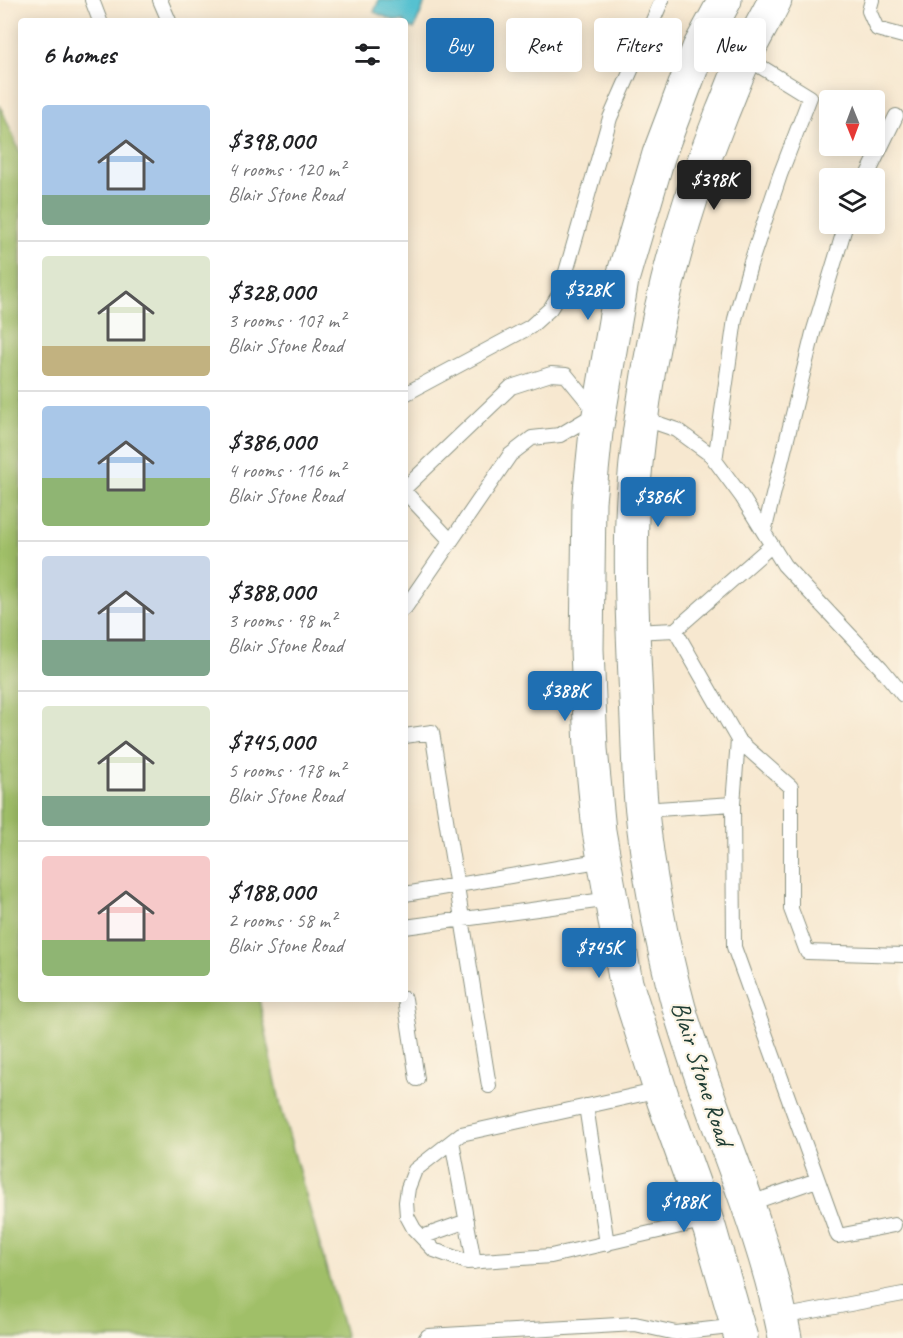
<!DOCTYPE html>
<meta charset="utf-8">
<style>
body{margin:0;font-family:Caveat,sans-serif;background:#f6f6f6;color:#202124;height:100vh;display:flex;flex-direction:column;font-size:22px;white-space:nowrap}
*{box-sizing:border-box;margin:0}
p{font-size:20px;color:#757577}
.icon{flex:none;width:33px;height:33px;fill:none;stroke:currentColor;stroke-width:2;stroke-linecap:round;stroke-linejoin:round}
.map{position:relative;flex:1;overflow:hidden}
.sheet{position:absolute;left:18px;top:18px;width:390px;height:984px;display:flex;flex-direction:column;background:#fff;border-radius:6px;box-shadow:0 3px 15px #0003}
.sheet>*{flex:none}
.hud{position:absolute;left:426px;top:18px;width:387px;height:54px;display:flex;gap:12px}
.needle{width:39px;rotate:179deg}
.buttons{position:absolute;left:819px;top:90px;display:grid;gap:12px}
.buttons a{display:grid;place-items:center;width:66px;height:66px;border-radius:6px;background:#fff;box-shadow:0 3px 15px #0003;font-size:30px}
.price{position:absolute;translate:-50% -51px;padding:0 14px;border-radius:6px;background:#1f6fb2;color:#fff;font-size:20px;line-height:39px;filter:drop-shadow(0 2px 3px #0008)}
.price::after{content:'';position:absolute;left:50%;top:36px;width:18px;height:14px;margin-left:-9px;background:inherit;clip-path:polygon(0 0,100% 0,50% 100%)}
.price.active{background:#222;color:#fff}
ul{padding:0;list-style:none}
li{display:flex;align-items:center;gap:18px;height:150px;padding:0 24px}
li+li{border-top:2px solid #e0e0e0}
li span{display:grid;place-items:center;flex:none;width:168px;height:120px;border-radius:6px;color:#555}
li>.icon{margin-inline-start:auto}
span .icon{width:72px;height:72px;fill:#fffc;stroke-width:1}
li b{font-size:26px}
h2{display:flex;justify-content:space-between;align-items:center;height:72px;padding:0 24px;font-size:26px}
.pill{padding:0 21px;border-radius:6px;background:#fff;box-shadow:0 3px 15px #0003;font-size:21px;line-height:54px}
.pill.active{background:#1f6fb2;color:#fff}
.map>svg:first-child{display:block}
.green{fill:#a0bf67;stroke:#607e4e;stroke-width:1.5}
.water{fill:#56c1d0;stroke:#3a7f82;stroke-width:1.5}
.lines{fill:none;stroke-linecap:round;stroke-linejoin:round}
.lane-casing{stroke:#8b9282;stroke-width:16}
.secondary-casing{stroke:#8b9282;stroke-width:35}
.lane{stroke:#fff;stroke-width:14}
.secondary{stroke:#fff;stroke-width:33}
.labels{text-anchor:middle;stroke-width:4.5;stroke-linejoin:round;paint-order:stroke}
.street-label{font-size:26px;fill:#1f3d34;stroke:#fcf5e5}
</style>
<div class="map">
<svg width="903" height="1338" viewBox="0 0 903 1338">
<rect width="100%" height="100%" fill="#fcf5e5"/>
<filter id="ink" filterUnits="userSpaceOnUse"><feTurbulence type="fractalNoise" baseFrequency=".0167" numOctaves="2"/><feDisplacementMap in="SourceGraphic" scale="12" xChannelSelector="R" yChannelSelector="G"/><feConvolveMatrix kernelMatrix="1 2 1 2 8 2 1 2 1" color-interpolation-filters="sRGB"/></filter>
<filter id="wash" filterUnits="userSpaceOnUse"><feTurbulence type="fractalNoise" baseFrequency=".008" numOctaves="4" result="noise"/><feDisplacementMap in="SourceGraphic" scale="24" xChannelSelector="R" yChannelSelector="G"/><feGaussianBlur stdDeviation="1.35" result="paint"/><feColorMatrix in="noise" values="0 0 0 0 0 0 0 0 0 0 0 0 0 0 0 0 0 1.4 0 .05"/><feComposite in="paint" operator="in"/></filter>
<g filter="url(#wash)">
<rect width="100%" height="100%" fill="#f7e8d0"/>
<path class="green" d="M0,105L21,155V999H259L281,1107L346,1338H0Z"/>
<path class="water" d="M379,0H426L414,29L405,25V21H395L374,12Z"/>
</g>
<g filter="url(#ink)">
<g class="lines">
<g class="lane-casing">
<path id="lane" d="M92,0L100,21
M160,0L169,21
M872,0L869,11L877,29L903,36
M866,178L896,116
M405,394L530,327L550,309L560,293L610,118L662,0
M642,418L677,430L711,455L742,497L784,565L881,668L903,695
M715,461L735,319L750,265L780,175L810,97L745,57
M405,488L511,387L551,374L566,375L597,413L560,435L532,438L510,455L405,608
M405,492L451,541
M764,532L813,333L846,224
M675,630L738,740L733,804L734,947L838,1236L894,1225
M632,632L675,630L772,545
M405,736L432,732L489,1086
M738,740L791,787V909L807,952L903,955
M642,810L733,804
M405,894L604,860
M405,927L611,899
M405,999L417,1079
M660,1090L461,1134L415,1170L408,1188L406,1202L407,1216L414,1229L434,1250L467,1262L551,1256L706,1220
M586,1106L607,1244
M452,1141L474,1262
M748,1204L817,1180
M422,1237L467,1221
M781,1317L903,1294
M426,1338L428,1336L635,1324L676,1333L739,1326"/>
</g>
<g class="secondary-casing">
<path id="secondary" d="M725,0L699,48L659,154L622,280L596,432L589,501L587,649L591,749L599,831L626,983L664,1102L710,1230L741,1338
M775,0C766,18 755,37 746,55C737,74 730,94 722,113C673,235 643,366 633,497C629,564 633,632 636,699C638,733 638,768 641,803C648,872 661,941 679,1008C711,1119 764,1224 785,1338"/>
</g>
<use href="#lane" class="lane"/>
<use href="#secondary" class="secondary"/>
</g>
</g>
<g class="labels">
<g class="street-label">
<text transform="translate(703 1073) rotate(72)" y="9">Blair Stone Road</text>
</g>
</g>
</svg>
<div class="buttons">
<a><svg class="needle" viewBox="-14 -14 28 28"><path d="M0-13l5 13h-10z" fill="#e53935"/><path d="M0 13l5-13h-10z" fill="#757577"/></svg></a>
<a><svg class="icon" aria-label="layers" viewBox="0 0 24 24"><path d="M12 4l9 5-9 5-9-5zM3 14l9 5 9-5"/></svg></a>
</div>
<b class="price active" style="left:714px;top:211px">$398K</b>
<b class="price" style="left:588px;top:321px">$328K</b>
<b class="price" style="left:658px;top:528px">$386K</b>
<b class="price" style="left:565px;top:722px">$388K</b>
<b class="price" style="left:599px;top:979px">$745K</b>
<b class="price" style="left:684px;top:1233px">$188K</b>
<div class="hud">
<a class="pill active">Buy</a>
<a class="pill">Rent</a>
<a class="pill">Filters</a>
<a class="pill">New</a>
</div>
<section class="sheet">
<h2>6 homes<svg class="icon" aria-label="filters" viewBox="0 0 24 24"><path d="M4 7h16M4 17h16"/><circle cx="9" cy="7" r="2"/><circle cx="15" cy="17" r="2"/></svg></h2>
<ul>
<li><span style="background:linear-gradient(#a9c7e8 75%,#7fa58c 0)"><svg class="icon" aria-label="home" viewBox="0 0 24 24"><path d="M3 11l9-7 9 7M6 9v11h12V9"/></svg></span><div><b>$398,000</b><p>4 rooms · 120 m²</p><p>Blair Stone Road</p></div></li>
<li><span style="background:linear-gradient(#dfe7d0 75%,#c2b280 0)"><svg class="icon" aria-label="home" viewBox="0 0 24 24"><path d="M3 11l9-7 9 7M6 9v11h12V9"/></svg></span><div><b>$328,000</b><p>3 rooms · 107 m²</p><p>Blair Stone Road</p></div></li>
<li><span style="background:linear-gradient(#a9c7e8 60%,#8fb573 0)"><svg class="icon" aria-label="home" viewBox="0 0 24 24"><path d="M3 11l9-7 9 7M6 9v11h12V9"/></svg></span><div><b>$386,000</b><p>4 rooms · 116 m²</p><p>Blair Stone Road</p></div></li>
<li><span style="background:linear-gradient(#c9d6e8 70%,#7fa58c 0)"><svg class="icon" aria-label="home" viewBox="0 0 24 24"><path d="M3 11l9-7 9 7M6 9v11h12V9"/></svg></span><div><b>$388,000</b><p>3 rooms · 98 m²</p><p>Blair Stone Road</p></div></li>
<li><span style="background:linear-gradient(#dfe7d0 75%,#7fa58c 0)"><svg class="icon" aria-label="home" viewBox="0 0 24 24"><path d="M3 11l9-7 9 7M6 9v11h12V9"/></svg></span><div><b>$745,000</b><p>5 rooms · 178 m²</p><p>Blair Stone Road</p></div></li>
<li><span style="background:linear-gradient(#f6c9c9 70%,#8fb573 0)"><svg class="icon" aria-label="home" viewBox="0 0 24 24"><path d="M3 11l9-7 9 7M6 9v11h12V9"/></svg></span><div><b>$188,000</b><p>2 rooms · 58 m²</p><p>Blair Stone Road</p></div></li>
</ul>
</section>
</div>
